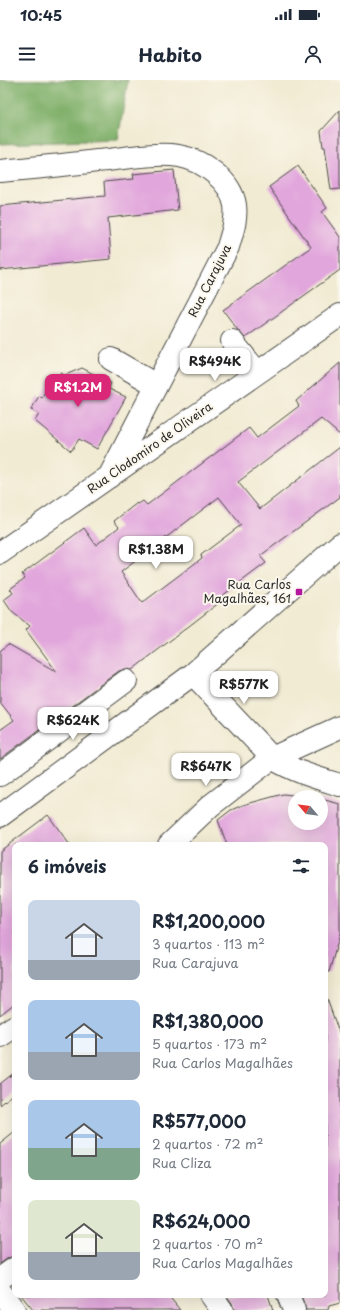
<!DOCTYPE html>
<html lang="pt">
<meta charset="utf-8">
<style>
body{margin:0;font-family:"Playpen Sans",sans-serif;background:#f6f6f7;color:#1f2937;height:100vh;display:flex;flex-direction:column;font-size:15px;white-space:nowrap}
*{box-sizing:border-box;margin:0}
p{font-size:13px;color:#747a83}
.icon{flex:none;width:22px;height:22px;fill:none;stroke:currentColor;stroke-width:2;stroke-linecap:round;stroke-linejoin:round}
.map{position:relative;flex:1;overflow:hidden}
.drawer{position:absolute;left:12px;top:762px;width:316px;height:456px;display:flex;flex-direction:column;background:#fff;border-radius:8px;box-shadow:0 4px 16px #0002}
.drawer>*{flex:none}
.needle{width:26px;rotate:299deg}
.tools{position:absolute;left:288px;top:710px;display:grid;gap:8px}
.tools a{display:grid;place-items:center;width:40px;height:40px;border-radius:50%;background:#fff;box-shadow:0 4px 16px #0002;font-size:20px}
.price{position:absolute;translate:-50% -34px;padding:0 9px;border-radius:8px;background:#fff;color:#222;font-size:13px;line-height:26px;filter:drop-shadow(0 1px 2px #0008)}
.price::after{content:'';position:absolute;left:50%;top:24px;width:12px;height:9px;margin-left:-6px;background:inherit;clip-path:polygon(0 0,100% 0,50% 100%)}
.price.selected{background:#db2777;color:#fff}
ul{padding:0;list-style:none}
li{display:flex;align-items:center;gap:12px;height:100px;padding:0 16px}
li span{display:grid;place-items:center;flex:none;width:112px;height:80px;border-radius:8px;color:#555}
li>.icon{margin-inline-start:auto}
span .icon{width:48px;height:48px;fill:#fffc;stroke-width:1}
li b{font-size:17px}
h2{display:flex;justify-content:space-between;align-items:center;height:48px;padding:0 16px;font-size:17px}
.status{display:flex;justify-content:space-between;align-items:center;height:28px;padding:0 20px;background:#fff;direction:ltr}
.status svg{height:11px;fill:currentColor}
header{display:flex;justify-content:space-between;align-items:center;height:52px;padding:0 16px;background:#fff;font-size:18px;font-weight:700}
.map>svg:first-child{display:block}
.forest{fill:#80b06a;stroke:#566e4a}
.building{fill:#e1a6dc;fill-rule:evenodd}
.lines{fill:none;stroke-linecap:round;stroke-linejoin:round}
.minor-casing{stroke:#494844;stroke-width:24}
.minor{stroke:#fff;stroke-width:22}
.poi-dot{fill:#b5179e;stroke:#fbf7ec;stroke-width:1.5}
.labels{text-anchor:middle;stroke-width:4;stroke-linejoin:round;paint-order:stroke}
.street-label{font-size:12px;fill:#2b2b2b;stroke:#fbf7ec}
.poi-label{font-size:12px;fill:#2b2b2b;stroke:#fbf7ec;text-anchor:end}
</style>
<div class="status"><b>10:45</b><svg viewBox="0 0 49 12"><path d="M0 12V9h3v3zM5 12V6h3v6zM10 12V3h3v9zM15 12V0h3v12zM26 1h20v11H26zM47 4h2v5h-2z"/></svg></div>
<header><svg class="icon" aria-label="menu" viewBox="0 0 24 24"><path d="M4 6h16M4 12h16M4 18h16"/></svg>Habito<svg class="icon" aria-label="person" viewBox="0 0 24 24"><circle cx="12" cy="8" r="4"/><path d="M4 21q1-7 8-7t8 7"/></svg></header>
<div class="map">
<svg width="340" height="1230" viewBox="0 0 340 1230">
<rect width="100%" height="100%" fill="#fbf7ec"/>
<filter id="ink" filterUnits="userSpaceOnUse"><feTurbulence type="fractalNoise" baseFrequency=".025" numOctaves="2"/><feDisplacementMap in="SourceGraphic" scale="8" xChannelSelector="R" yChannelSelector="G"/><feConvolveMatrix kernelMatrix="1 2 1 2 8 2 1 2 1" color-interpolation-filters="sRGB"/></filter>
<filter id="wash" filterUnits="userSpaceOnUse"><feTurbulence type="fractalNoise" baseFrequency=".012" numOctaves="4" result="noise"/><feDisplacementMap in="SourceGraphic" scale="16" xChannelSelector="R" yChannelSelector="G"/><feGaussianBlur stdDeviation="0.9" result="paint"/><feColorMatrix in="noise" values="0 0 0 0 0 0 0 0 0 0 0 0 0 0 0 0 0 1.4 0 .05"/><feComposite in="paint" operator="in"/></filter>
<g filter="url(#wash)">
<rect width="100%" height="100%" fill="#f1ebd3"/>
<path class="forest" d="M0,0H128L118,60L0,64Z"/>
<g id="blocks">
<path class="building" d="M340,30V109L331,110L325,67H323L321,51Z
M298,86L327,128L322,132L340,157V190L245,258L237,249L223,230L311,167L269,107Z
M174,90L178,130L108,138L111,179L0,190V126L105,116L104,102L134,99L133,94Z
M340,283V355L321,339L238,402L260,429L340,367V417L260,476L266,483L222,516L224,519L132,590L125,589L119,591L0,679V650L14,640L0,622V571L8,564L57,592L26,550L30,546L12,532L4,520L13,513L10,509L25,498L22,494L84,448L96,465L119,447L114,441L137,423L138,424L143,421L147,425L249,348L257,358L299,326L296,321ZM219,417L241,445L201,475L202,478L142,523L121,492Z
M82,288L111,303L109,309L126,317L97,369L79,359L71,371L35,341L39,334L31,330L39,316L42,318L51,298L62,293L63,296Z
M283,714L312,717H295V743H321V719L340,724V854L329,892H325V765H227L218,740L231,730L243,725Z
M48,735L70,765H15V923L0,935V771Z
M325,919H327L340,955V1223L329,1226L328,1230H306L301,1215H325Z
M15,992V1013L0,1025V1004Z
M15,1052V1176L8,1178L0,1184V1064Z
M21,1215H168L180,1230H33Z
M226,1215H268L273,1230H234L232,1223Z"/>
</g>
</g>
<g filter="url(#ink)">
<use href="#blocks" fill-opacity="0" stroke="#494844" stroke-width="1"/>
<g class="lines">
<g class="minor-casing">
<path id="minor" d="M0,91C32,88 65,85 97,81C122,79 154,72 179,76C202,80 231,100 235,125C237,140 232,153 228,167L109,397
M232,261L257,292
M111,279L156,305
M0,473L340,235
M193,594L272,678C293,691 317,698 340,705
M0,695L126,601
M0,736L193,594L340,464
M169,765L210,726L272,678L340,647
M0,956L15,946
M0,1199L15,1188
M0,1211L14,1230
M211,1215L222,1230
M288,1215L294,1230"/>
</g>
<use href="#minor" class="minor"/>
</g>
</g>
<rect class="poi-dot" x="295" y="508" width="8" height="8" rx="2"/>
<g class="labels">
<g class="street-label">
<text transform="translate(210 201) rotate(-63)" y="4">Rua Carajuva</text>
<text transform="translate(150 368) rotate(-35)" y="4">Rua Clodomiro de Oliveira</text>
</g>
<g class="poi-label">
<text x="291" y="509">Rua Carlos<tspan x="291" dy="14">Magalhães, 161</tspan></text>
</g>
</g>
</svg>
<div class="tools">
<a><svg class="needle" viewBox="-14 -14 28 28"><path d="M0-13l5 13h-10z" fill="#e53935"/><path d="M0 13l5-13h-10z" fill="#747a83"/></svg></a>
</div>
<b class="price" style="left:215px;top:302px">R$494K</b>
<b class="price selected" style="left:78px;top:328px">R$1.2M</b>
<b class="price" style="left:156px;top:490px">R$1.38M</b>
<b class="price" style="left:244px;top:625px">R$577K</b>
<b class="price" style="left:73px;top:661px">R$624K</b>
<b class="price" style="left:206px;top:707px">R$647K</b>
<section class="drawer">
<h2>6 imóveis<svg class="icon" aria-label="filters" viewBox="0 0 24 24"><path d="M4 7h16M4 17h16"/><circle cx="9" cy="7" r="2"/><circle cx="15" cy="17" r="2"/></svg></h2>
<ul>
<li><span style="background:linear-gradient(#c9d6e8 75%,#9aa5b1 0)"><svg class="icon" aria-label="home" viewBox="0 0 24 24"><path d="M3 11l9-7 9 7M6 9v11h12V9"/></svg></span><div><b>R$1,200,000</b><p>3 quartos · 113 m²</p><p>Rua Carajuva</p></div></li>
<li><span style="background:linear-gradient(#a9c7e8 65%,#9aa5b1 0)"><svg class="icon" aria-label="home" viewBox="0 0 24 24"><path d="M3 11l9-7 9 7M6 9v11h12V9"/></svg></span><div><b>R$1,380,000</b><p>5 quartos · 173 m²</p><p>Rua Carlos Magalhães</p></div></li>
<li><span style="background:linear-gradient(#a9c7e8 60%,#7fa58c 0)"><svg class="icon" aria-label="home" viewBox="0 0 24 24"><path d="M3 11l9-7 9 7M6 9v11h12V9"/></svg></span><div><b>R$577,000</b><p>2 quartos · 72 m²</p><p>Rua Cliza</p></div></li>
<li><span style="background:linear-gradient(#dfe7d0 65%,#9aa5b1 0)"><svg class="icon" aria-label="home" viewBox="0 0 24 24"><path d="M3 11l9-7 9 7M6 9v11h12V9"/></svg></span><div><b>R$624,000</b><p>2 quartos · 70 m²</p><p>Rua Carlos Magalhães</p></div></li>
</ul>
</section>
</div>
